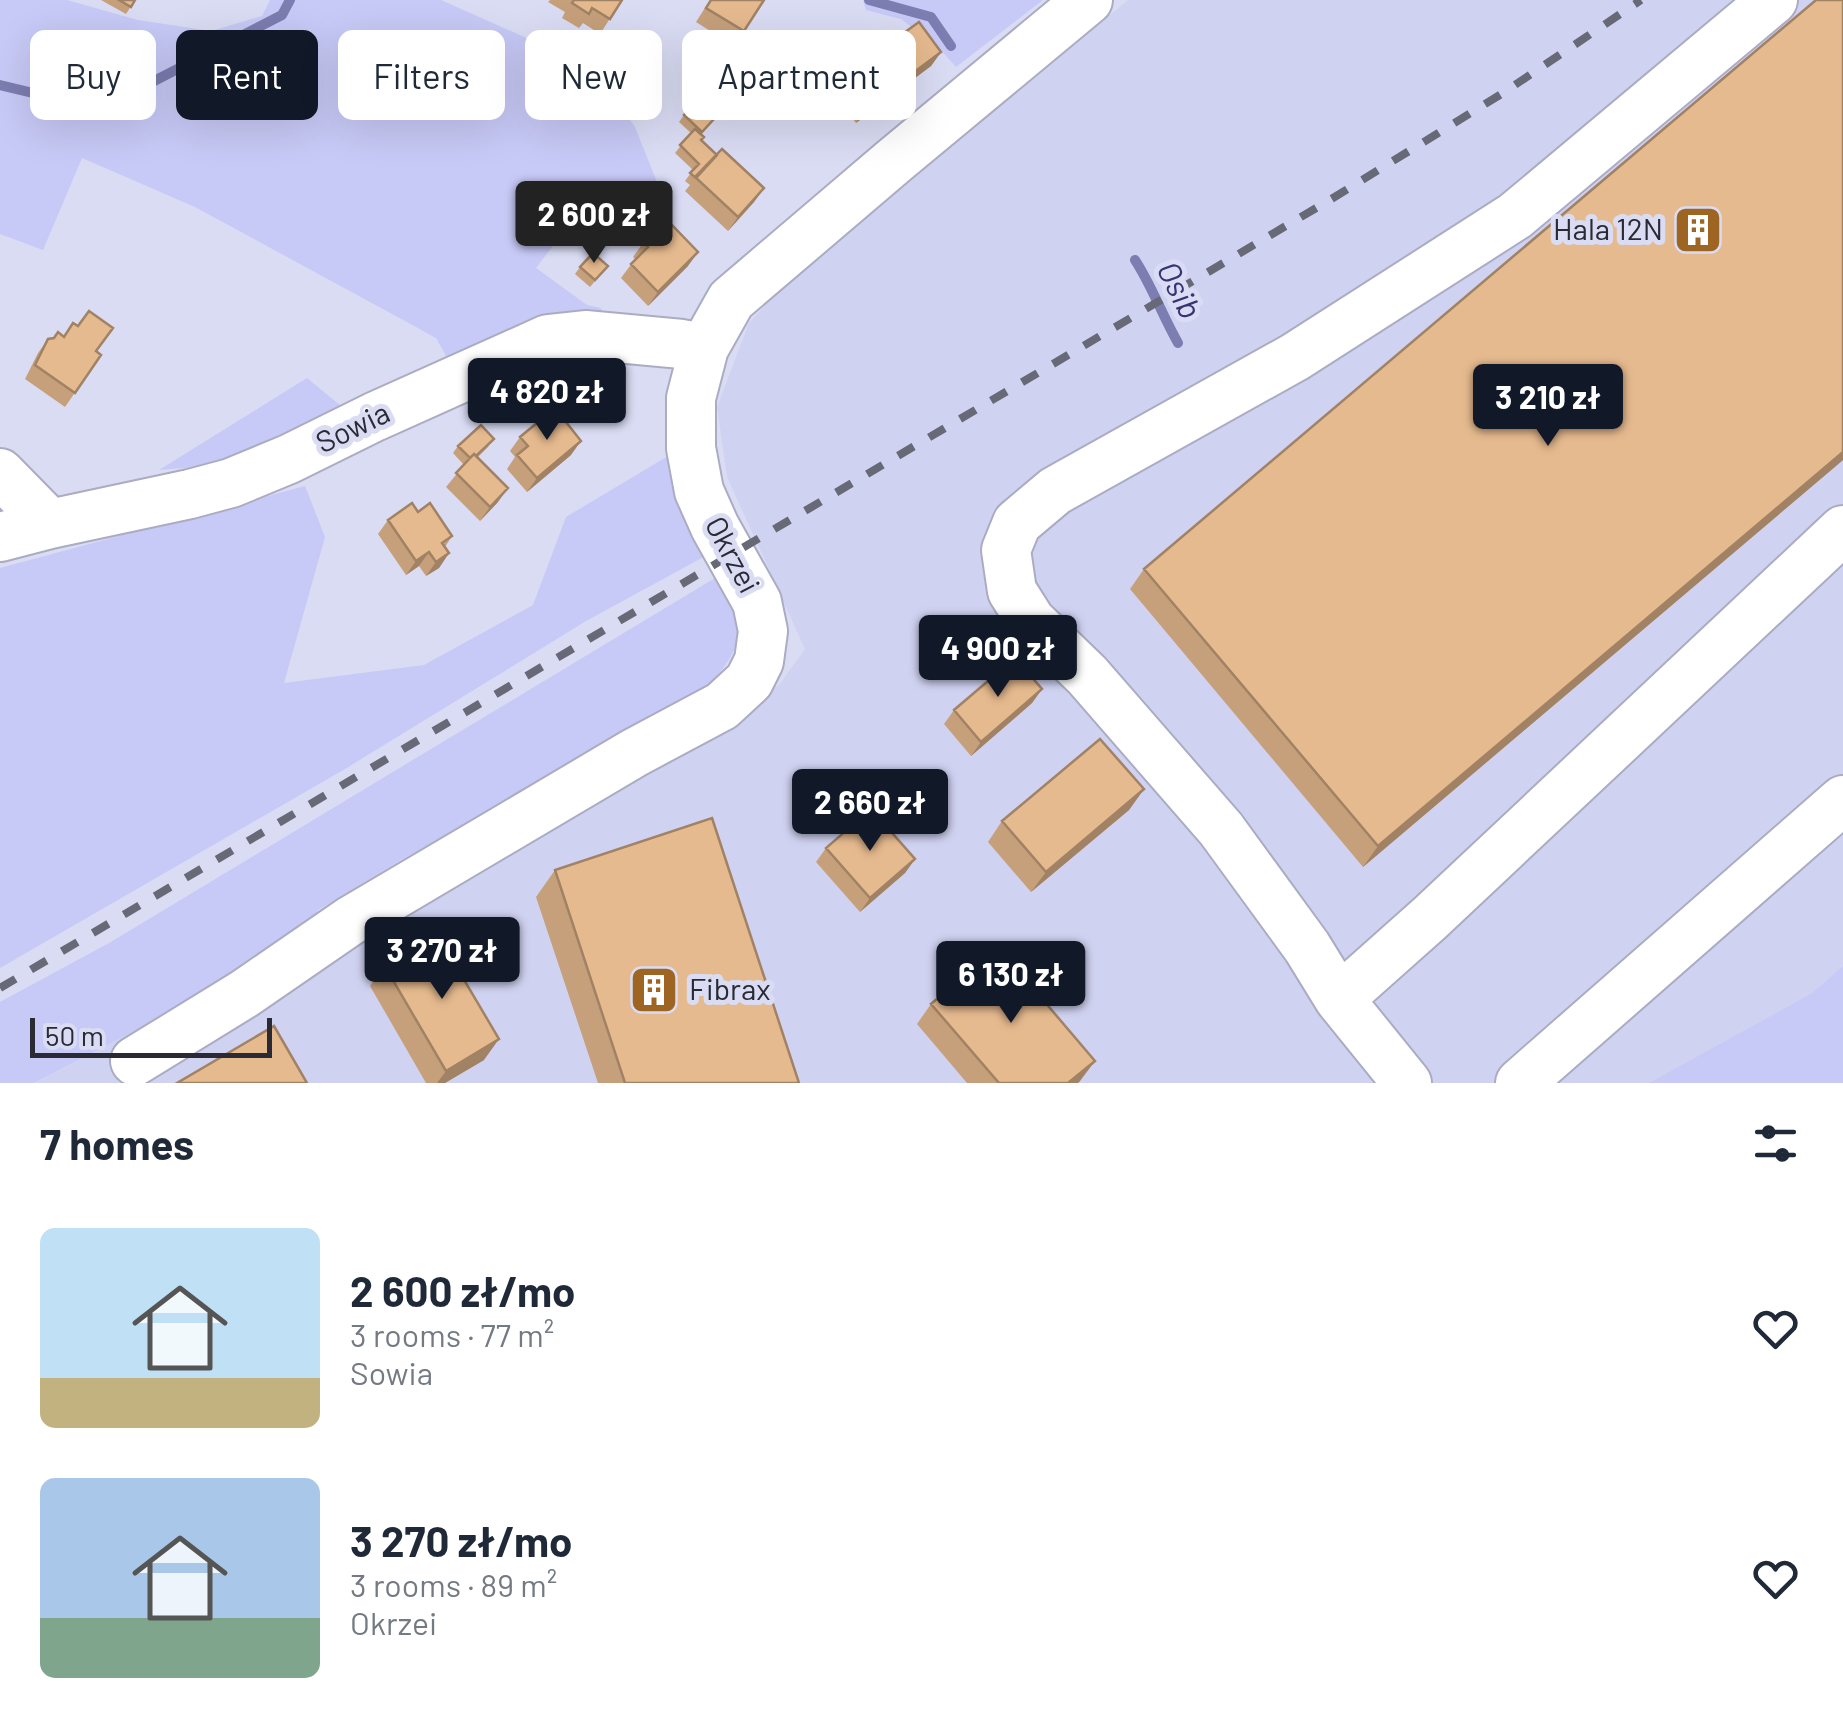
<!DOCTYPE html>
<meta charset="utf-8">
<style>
body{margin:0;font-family:Barlow,sans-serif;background:#f6f6f7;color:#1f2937;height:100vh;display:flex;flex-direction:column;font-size:38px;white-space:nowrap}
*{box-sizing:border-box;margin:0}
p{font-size:32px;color:#747a83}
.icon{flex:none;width:55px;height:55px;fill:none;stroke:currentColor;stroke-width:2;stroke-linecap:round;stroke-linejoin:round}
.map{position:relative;height:1083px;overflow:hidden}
.drawer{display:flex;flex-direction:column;background:#fff;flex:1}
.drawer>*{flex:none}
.top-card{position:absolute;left:30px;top:30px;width:1000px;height:90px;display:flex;gap:20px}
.scale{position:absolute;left:30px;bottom:25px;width:242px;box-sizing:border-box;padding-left:10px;border:5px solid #292a33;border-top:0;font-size:28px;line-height:35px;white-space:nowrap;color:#292a33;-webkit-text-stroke:8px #dadcf4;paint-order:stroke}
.price{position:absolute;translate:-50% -85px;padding:0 22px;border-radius:10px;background:#111827;color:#fff;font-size:32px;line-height:65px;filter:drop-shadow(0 2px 5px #0008)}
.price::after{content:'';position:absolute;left:50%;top:60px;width:30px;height:22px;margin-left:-15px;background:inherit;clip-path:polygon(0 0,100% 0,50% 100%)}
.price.on{background:#222;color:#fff}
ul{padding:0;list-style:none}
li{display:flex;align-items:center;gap:30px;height:250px;padding:0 40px}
li span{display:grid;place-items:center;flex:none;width:280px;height:200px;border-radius:15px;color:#555}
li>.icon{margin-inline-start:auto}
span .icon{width:120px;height:120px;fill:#fffc;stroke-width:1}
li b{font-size:42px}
h2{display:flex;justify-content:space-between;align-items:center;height:120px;padding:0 40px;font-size:42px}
.tag{padding:0 35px;border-radius:15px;background:#fff;box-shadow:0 10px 40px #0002;font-size:35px;line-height:90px}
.tag.on{background:#111827;color:#fff}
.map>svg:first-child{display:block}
.built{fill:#d0d2f1}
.green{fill:#c7c9f6}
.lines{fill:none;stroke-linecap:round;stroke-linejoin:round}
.stream{stroke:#7c7db0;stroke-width:10}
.minor-casing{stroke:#abacc3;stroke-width:52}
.minor{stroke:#fff;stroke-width:48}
.rail{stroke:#676977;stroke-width:8;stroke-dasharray:18 18;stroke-linecap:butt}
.wall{fill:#c6a07b}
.shaded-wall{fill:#a18264}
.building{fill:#e6ba8f;stroke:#a18264;stroke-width:2.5}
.labels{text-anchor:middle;stroke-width:10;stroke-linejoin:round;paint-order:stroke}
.poi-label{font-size:30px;fill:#292a33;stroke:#dadcf4;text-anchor:end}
.street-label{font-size:30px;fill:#292a33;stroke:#dadcf4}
.water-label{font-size:32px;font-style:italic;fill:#373373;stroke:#dadcf4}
</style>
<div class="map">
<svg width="1843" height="1083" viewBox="0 0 1843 1083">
<rect width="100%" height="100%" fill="#dadcf4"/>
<path class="built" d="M1128,0H1843V966L1812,993L1649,1083H35L698,739L779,685L805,649L727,477L717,407L749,323L800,268Z"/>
<path class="green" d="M0,0H67L138,20L211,31L262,16L270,0H441L576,60L600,76L635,127L668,210L578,213L536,268L587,305L601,308L605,319L449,361L436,338L416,327L195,207L82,158L43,250L0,234Z
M863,0H1043L956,67L939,48L901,19L866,10Z
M307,378L347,411L209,466L159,470Z
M668,456L709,554L586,621L345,769L0,968V568L305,486L325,537L284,683L424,665L533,605L566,517Z
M720,575C727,589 737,604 740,619C746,643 717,679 701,694L401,860L318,910L301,945L34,1083H0V1002L109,943Z
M1843,966V1083H1649L1812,993Z"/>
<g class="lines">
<path class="stream" d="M869,0L931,17L951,46
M0,85L100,109L282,15L290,0
M1135,260C1152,286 1162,315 1178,343"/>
<g class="minor-casing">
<path id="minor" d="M1773,0L1515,216L1295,357L1055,491L1017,523L1006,550L1012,591L1031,621L1087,675L1221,829L1307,947L1339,999L1430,918L1843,530
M0,473L50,524
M0,537L50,524L190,494L231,483L289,459L374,417L548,339L585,335L682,344L704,348
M1339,999L1407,1083
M135,1061L244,994L350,921L634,753L722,706L749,681L759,661L763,631L757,602L715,527L699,491L691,448V398L704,348L731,300L894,161L1088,0
M1520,1083L1843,800"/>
</g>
<use href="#minor" class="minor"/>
<path class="rail" d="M0,988L1333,198L1503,93L1641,0"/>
</g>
<path class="wall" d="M101,0H135L126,14Z
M550,0H622L600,34L583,23L579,28L562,18L565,12L548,2Z
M710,0H764L734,46L696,22Z
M890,43L941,52L931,66L903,87L880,57Z
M833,66L898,84L888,98L856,123L823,80Z
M724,108L701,134V140L717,155L764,188L754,202L728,231L685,191L690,185L685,181L693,170L675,153L691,133L679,122L684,115Z
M657,238L688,266L648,306L621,278L635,259L633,257L643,243Z
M580,267L602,273L590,287L575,274Z
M78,326L96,351L101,355L65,407L25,379L38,353L48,339L64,337Z
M520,437L571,455L527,492L507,469L515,457L510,451Z
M458,446H489L477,458L498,502L480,521L446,487L464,465L453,453Z
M1843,460L1363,867L1130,589L1144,569Z
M388,520L452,536L445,547L449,553L439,568L426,576L419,566L406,575L378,534Z
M1042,689L1032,703L971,756L944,724L954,710Z
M1144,789L1129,810L1031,892L988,842L1002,821Z
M826,848L915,859L905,873L860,912L816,862Z
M555,870L799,1083H598L536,897Z
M384,965L484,1060L445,1083H426L370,986Z
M931,1004L1080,1081L1078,1083H967L917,1024Z"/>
<path class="shaded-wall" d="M941,52L931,66L903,87L913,73Z
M898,84L888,98L856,123L866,108Z
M764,188L754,202L728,231L738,217Z
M698,252L688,266L648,306L658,292Z
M581,441L571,455L527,492L537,478Z
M1843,452V460L1363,867L1378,846Z
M508,488L498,502L480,521L490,507Z
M429,552L419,566L406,575L416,561Z
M449,553L439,568L426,576L436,562Z
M1042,689L1032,703L971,756L981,742Z
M1144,789L1129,810L1031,892L1046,872Z
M915,859L905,873L860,912L870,898Z
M499,1039L484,1060L445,1083H437L446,1071Z
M1095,1061L1080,1081L1078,1083H1068Z"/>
<path class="building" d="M119,0H135L131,7Z
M574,0H622L610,19L592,8L589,14L572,3Z
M711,0H764L744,31L706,8Z
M1816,0H1843V452L1378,846L1144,569Z
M919,22L941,52L913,73L890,43Z
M865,42L898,84L866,108L833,66Z
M706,91L724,108L702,132L684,115Z
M695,129L704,137L701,140L717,155L696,178L690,173L699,164L680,145Z
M722,149L764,188L738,217L695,177Z
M671,224L698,252L658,292L631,264L648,247L643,243L652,234L657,238Z
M593,253L608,266L595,280L580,267Z
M89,311L113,328L96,351L101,355L75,393L35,365L48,339L54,338L58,332L64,337L73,323L78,326Z
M555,408L581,441L537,478L517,455L528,446L520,437Z
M481,425L494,439L476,456L474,454L470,458L458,446Z
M474,454L508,488L490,507L456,473Z
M412,503L418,512L430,503L452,536L442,543L449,553L436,562L429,552L416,561L388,520Z
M1015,658L1042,689L981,742L954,710Z
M1100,739L1144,789L1046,872L1002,821Z
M871,809L915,859L870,898L826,848Z
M712,818L799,1083H625L555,870Z
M437,934L499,1039L446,1071L384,965Z
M998,947L1095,1061L1068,1083H999L931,1004Z
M274,1026L307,1083H177Z"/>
<defs>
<g id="building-square" transform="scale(2.5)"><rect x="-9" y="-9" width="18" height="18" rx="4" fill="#9e6422" stroke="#dadcf4"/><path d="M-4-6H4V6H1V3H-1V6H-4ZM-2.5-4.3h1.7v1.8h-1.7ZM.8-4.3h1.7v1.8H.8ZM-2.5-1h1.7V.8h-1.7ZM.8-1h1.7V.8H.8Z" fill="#fff"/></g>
</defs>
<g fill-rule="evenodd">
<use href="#building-square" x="1698" y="230"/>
<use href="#building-square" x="654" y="990"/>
</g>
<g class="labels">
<g class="poi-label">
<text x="1663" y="240">Hala 12N</text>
<text x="689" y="1000" text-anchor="start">Fibrax</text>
</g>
<g class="street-label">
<text transform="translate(353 428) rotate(-26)" y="10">Sowia</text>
<text transform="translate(732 555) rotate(62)" y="10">Okrzei</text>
</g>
<g class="water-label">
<text transform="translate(1179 290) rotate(63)" y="11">Osib</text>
</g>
</g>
</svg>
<div class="scale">50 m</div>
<b class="price on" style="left:594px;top:266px">2 600 zł</b>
<b class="price" style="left:547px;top:443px">4 820 zł</b>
<b class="price" style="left:1548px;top:449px">3 210 zł</b>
<b class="price" style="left:998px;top:700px">4 900 zł</b>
<b class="price" style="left:870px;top:854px">2 660 zł</b>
<b class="price" style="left:442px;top:1002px">3 270 zł</b>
<b class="price" style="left:1011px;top:1026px">6 130 zł</b>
<div class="top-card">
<a class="tag">Buy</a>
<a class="tag on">Rent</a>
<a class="tag">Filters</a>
<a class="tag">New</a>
<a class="tag">Apartment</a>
</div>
</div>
<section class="drawer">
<h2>7 homes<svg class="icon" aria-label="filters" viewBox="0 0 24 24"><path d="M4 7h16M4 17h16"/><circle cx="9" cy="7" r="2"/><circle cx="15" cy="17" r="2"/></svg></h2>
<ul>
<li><span style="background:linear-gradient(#bfe0f5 75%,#c2b280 0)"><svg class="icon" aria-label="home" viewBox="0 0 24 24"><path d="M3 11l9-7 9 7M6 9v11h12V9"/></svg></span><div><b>2 600 zł/mo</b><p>3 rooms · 77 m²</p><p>Sowia</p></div><svg class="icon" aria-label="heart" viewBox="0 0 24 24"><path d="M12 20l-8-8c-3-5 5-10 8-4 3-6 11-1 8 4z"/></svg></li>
<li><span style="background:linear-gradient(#a9c7e8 70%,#7fa58c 0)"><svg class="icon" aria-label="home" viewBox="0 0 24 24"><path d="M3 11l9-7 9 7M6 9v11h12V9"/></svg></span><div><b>3 270 zł/mo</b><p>3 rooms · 89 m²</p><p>Okrzei</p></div><svg class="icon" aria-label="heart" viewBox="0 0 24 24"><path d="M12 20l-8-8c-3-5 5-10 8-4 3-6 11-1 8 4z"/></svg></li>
</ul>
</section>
